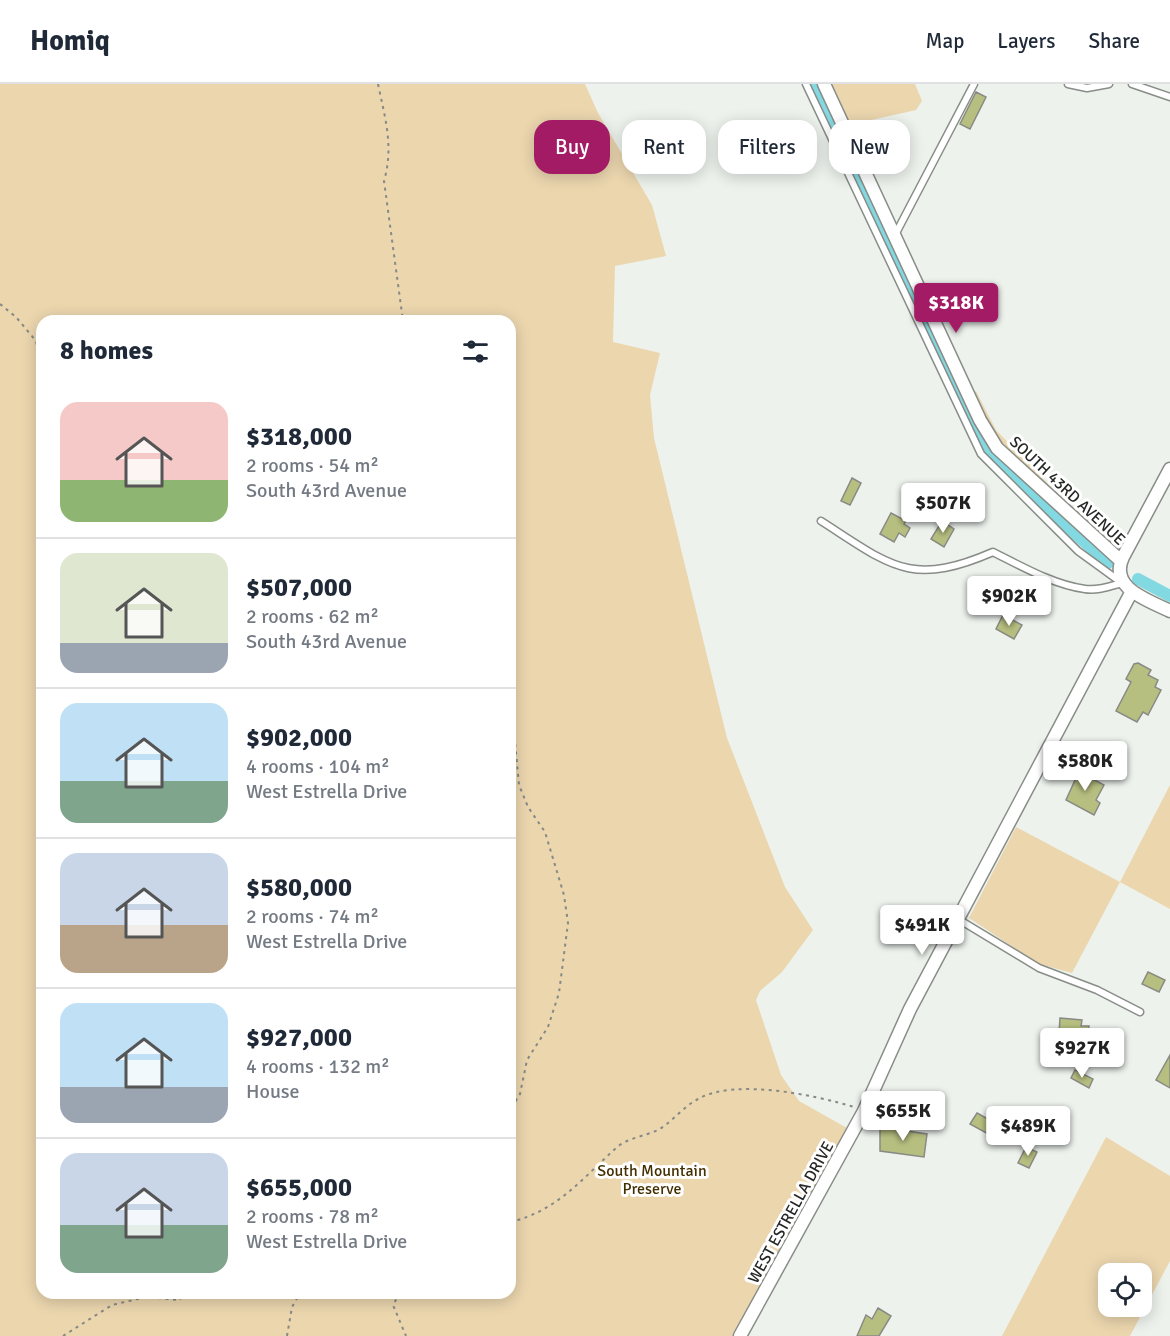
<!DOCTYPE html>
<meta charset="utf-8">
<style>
body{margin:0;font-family:Signika,sans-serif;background:#f2f2f3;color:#1f2937;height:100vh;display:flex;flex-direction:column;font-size:22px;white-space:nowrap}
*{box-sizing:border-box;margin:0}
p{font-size:20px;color:#747a83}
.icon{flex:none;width:33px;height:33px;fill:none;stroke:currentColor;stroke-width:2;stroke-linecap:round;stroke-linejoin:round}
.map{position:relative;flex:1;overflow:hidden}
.panel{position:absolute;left:36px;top:231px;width:480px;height:984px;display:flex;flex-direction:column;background:#fff;border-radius:18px;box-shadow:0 3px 15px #0003}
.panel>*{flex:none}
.hud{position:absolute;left:534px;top:36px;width:546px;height:54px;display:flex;gap:12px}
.tools{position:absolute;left:1098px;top:1179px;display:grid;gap:12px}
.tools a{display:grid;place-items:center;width:54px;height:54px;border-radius:12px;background:#fff;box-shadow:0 3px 15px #0003;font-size:30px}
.price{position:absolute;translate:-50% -51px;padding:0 14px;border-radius:6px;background:#fff;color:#222;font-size:20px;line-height:39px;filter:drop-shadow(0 2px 3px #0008)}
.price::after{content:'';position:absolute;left:50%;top:36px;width:18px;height:14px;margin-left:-9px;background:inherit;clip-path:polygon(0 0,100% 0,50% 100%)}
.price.current{background:#a41b65;color:#fff}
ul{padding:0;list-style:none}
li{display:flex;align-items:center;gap:18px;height:150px;padding:0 24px}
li+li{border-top:2px solid #e0e1e3}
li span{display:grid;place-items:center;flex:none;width:168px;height:120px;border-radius:18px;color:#555}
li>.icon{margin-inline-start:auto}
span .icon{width:72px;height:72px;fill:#fffc;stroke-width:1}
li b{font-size:26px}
h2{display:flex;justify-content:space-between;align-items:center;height:72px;padding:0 24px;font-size:26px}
.chip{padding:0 21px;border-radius:18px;background:#fff;box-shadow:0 3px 15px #0003;font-size:21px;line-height:54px}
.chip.current{background:#a41b65;color:#fff}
header{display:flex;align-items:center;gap:36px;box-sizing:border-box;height:84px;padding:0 30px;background:#fff;border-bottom:2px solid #e0e1e3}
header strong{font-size:28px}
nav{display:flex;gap:33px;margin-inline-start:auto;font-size:21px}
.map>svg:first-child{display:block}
.green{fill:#ebd6ae;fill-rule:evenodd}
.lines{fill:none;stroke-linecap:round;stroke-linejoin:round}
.canal{stroke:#83d9e2;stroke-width:12}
.building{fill:#b7bf80;stroke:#898a84;stroke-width:1.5}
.service-casing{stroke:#888d88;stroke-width:9}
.minor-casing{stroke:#888d88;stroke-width:15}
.path{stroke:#868986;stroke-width:2;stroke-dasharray:3 4.5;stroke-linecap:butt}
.service{stroke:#fff;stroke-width:6}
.minor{stroke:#fff;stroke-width:12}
.labels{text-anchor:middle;stroke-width:6;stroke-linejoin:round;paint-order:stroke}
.street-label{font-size:16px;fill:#252725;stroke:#fff}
.park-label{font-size:16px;fill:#432f00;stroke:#fff}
</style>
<header>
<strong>Homiq</strong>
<nav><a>Map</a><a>Layers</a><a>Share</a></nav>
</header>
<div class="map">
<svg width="1170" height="1252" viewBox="0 0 1170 1252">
<rect width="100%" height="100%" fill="#edf2ed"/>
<path class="green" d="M0,0H585L598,29L652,121L666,172L615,182L613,258L660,269L650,311L654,354L727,654L785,803L813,846L782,888L760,907L756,916L781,991L799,1017L847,1044L738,1252H0ZM42,237H510V1209H42Z
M830,0H915L922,17L916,26L849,41Z
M976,307L996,346L1055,407L1116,461L1111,467L997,358L972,311Z
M1170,701V825L1120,798L1072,889L1039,880L969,834L1016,743L1120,798Z
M1106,1053L1170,1092V1177L1130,1252H1002ZM1108,1190H1142V1222H1108Z"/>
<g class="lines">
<path class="canal" d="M812,0L989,366L1019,399L1108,479
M1138,495L1170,512"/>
</g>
<path class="building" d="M976,8L986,13L970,45L960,40Z
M852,394L861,399L850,421L841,417Z
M891,429L906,437L904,440L910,444L905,453L899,449L894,458L880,450Z
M942,437L954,445L944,463L931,455Z
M998,499L1012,506L1001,526L987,518Z
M1003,531L1022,541L1014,555L996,545Z
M1138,579L1151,586L1148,591L1158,596L1155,603L1161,606L1148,631L1143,628L1137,638L1116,627L1131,598L1126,595L1134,580Z
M1081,683L1094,689L1091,694L1104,701L1096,716L1100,719L1094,731L1066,716Z
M1148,888L1165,896L1159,908L1142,900Z
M1060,934L1082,936L1081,942H1089L1088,949L1111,951L1109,970L1101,969L1100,981L1079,979L1085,968L1064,966L1065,949H1059Z
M1170,971V1004L1156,996Z
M1075,986L1093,995L1089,1004L1071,994Z
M977,1029L997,1040L990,1051L970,1040Z
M880,1043L927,1050L924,1073L880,1067Z
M1026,1063L1037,1068L1029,1084L1018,1079Z
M878,1224L891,1232L879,1252H857L866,1231L872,1235Z"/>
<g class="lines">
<g class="service-casing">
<path id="service" d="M806,0L981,370L1078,467L1122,499
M1068,0L1087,4L1109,0
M1132,0L1170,13
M895,151L974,0
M821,437C890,481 910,504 993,468C1021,482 1054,501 1085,505C1098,507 1111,502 1122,499
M958,835L1039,884L1097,906L1140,928"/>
</g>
<g class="minor-casing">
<path id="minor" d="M824,0L980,336L997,364L1121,477
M1170,385L1123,473C1108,504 1148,516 1170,527
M740,1252L864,1027L910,925L1132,507"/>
</g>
<path class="path" d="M378,0C385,34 394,62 384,97L403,237
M0,220L16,233L36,257L42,287
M510,631L513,636L519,701L528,723L545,748L564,811L568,839L559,909L548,943L527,976L520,1010L510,1026
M510,1138C556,1128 583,1094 616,1064C627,1054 645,1052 658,1046C672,1038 683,1023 698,1015C735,994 815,1011 854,1023
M400,1209L393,1221L406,1252
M63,1252L112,1221L146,1213L180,1216L182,1209
M287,1252L292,1223L300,1209"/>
<use href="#service" class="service"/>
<use href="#minor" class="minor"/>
</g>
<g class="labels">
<g class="street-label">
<text transform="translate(1068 406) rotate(43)" y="6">SOUTH 43RD AVENUE</text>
<text transform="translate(790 1128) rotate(-61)" y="6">WEST ESTRELLA DRIVE</text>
</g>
<g class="park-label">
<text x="652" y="1092">South Mountain<tspan x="652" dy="18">Preserve</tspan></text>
</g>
</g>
</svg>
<div class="tools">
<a><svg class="icon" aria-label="locate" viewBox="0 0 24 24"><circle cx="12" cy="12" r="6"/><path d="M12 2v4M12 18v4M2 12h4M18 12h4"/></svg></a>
</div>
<b class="price current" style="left:956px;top:250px">$318K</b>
<b class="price" style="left:943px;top:450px">$507K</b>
<b class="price" style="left:1009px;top:543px">$902K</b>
<b class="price" style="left:1085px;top:708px">$580K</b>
<b class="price" style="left:922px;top:872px">$491K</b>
<b class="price" style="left:1082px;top:995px">$927K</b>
<b class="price" style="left:903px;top:1058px">$655K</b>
<b class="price" style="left:1028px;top:1073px">$489K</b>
<div class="hud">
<a class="chip current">Buy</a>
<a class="chip">Rent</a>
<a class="chip">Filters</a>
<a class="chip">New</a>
</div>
<section class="panel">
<h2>8 homes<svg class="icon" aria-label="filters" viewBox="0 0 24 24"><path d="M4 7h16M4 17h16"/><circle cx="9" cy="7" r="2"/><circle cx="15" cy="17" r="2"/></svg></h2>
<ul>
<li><span style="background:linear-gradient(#f6c9c9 65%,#8fb573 0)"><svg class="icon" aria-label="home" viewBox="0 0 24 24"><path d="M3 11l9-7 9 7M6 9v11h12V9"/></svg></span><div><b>$318,000</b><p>2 rooms · 54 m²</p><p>South 43rd Avenue</p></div></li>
<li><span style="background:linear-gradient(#dfe7d0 75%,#9aa5b1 0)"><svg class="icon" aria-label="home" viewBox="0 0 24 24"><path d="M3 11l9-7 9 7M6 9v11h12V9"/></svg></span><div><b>$507,000</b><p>2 rooms · 62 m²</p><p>South 43rd Avenue</p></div></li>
<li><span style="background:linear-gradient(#bfe0f5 65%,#7fa58c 0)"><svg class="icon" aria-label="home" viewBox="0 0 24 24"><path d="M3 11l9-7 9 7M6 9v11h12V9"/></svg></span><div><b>$902,000</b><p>4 rooms · 104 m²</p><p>West Estrella Drive</p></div></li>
<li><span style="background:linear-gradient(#c9d6e8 60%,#b9a48a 0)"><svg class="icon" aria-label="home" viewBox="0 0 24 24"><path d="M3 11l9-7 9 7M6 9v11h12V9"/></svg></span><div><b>$580,000</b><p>2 rooms · 74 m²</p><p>West Estrella Drive</p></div></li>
<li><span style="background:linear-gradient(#bfe0f5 70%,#9aa5b1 0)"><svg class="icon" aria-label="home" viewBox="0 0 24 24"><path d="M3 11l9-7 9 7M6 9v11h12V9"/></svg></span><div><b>$927,000</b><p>4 rooms · 132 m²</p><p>House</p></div></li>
<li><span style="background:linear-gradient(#c9d6e8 60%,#7fa58c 0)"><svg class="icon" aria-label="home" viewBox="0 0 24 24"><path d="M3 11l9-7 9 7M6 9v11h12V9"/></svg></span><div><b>$655,000</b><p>2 rooms · 78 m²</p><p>West Estrella Drive</p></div></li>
</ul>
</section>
</div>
